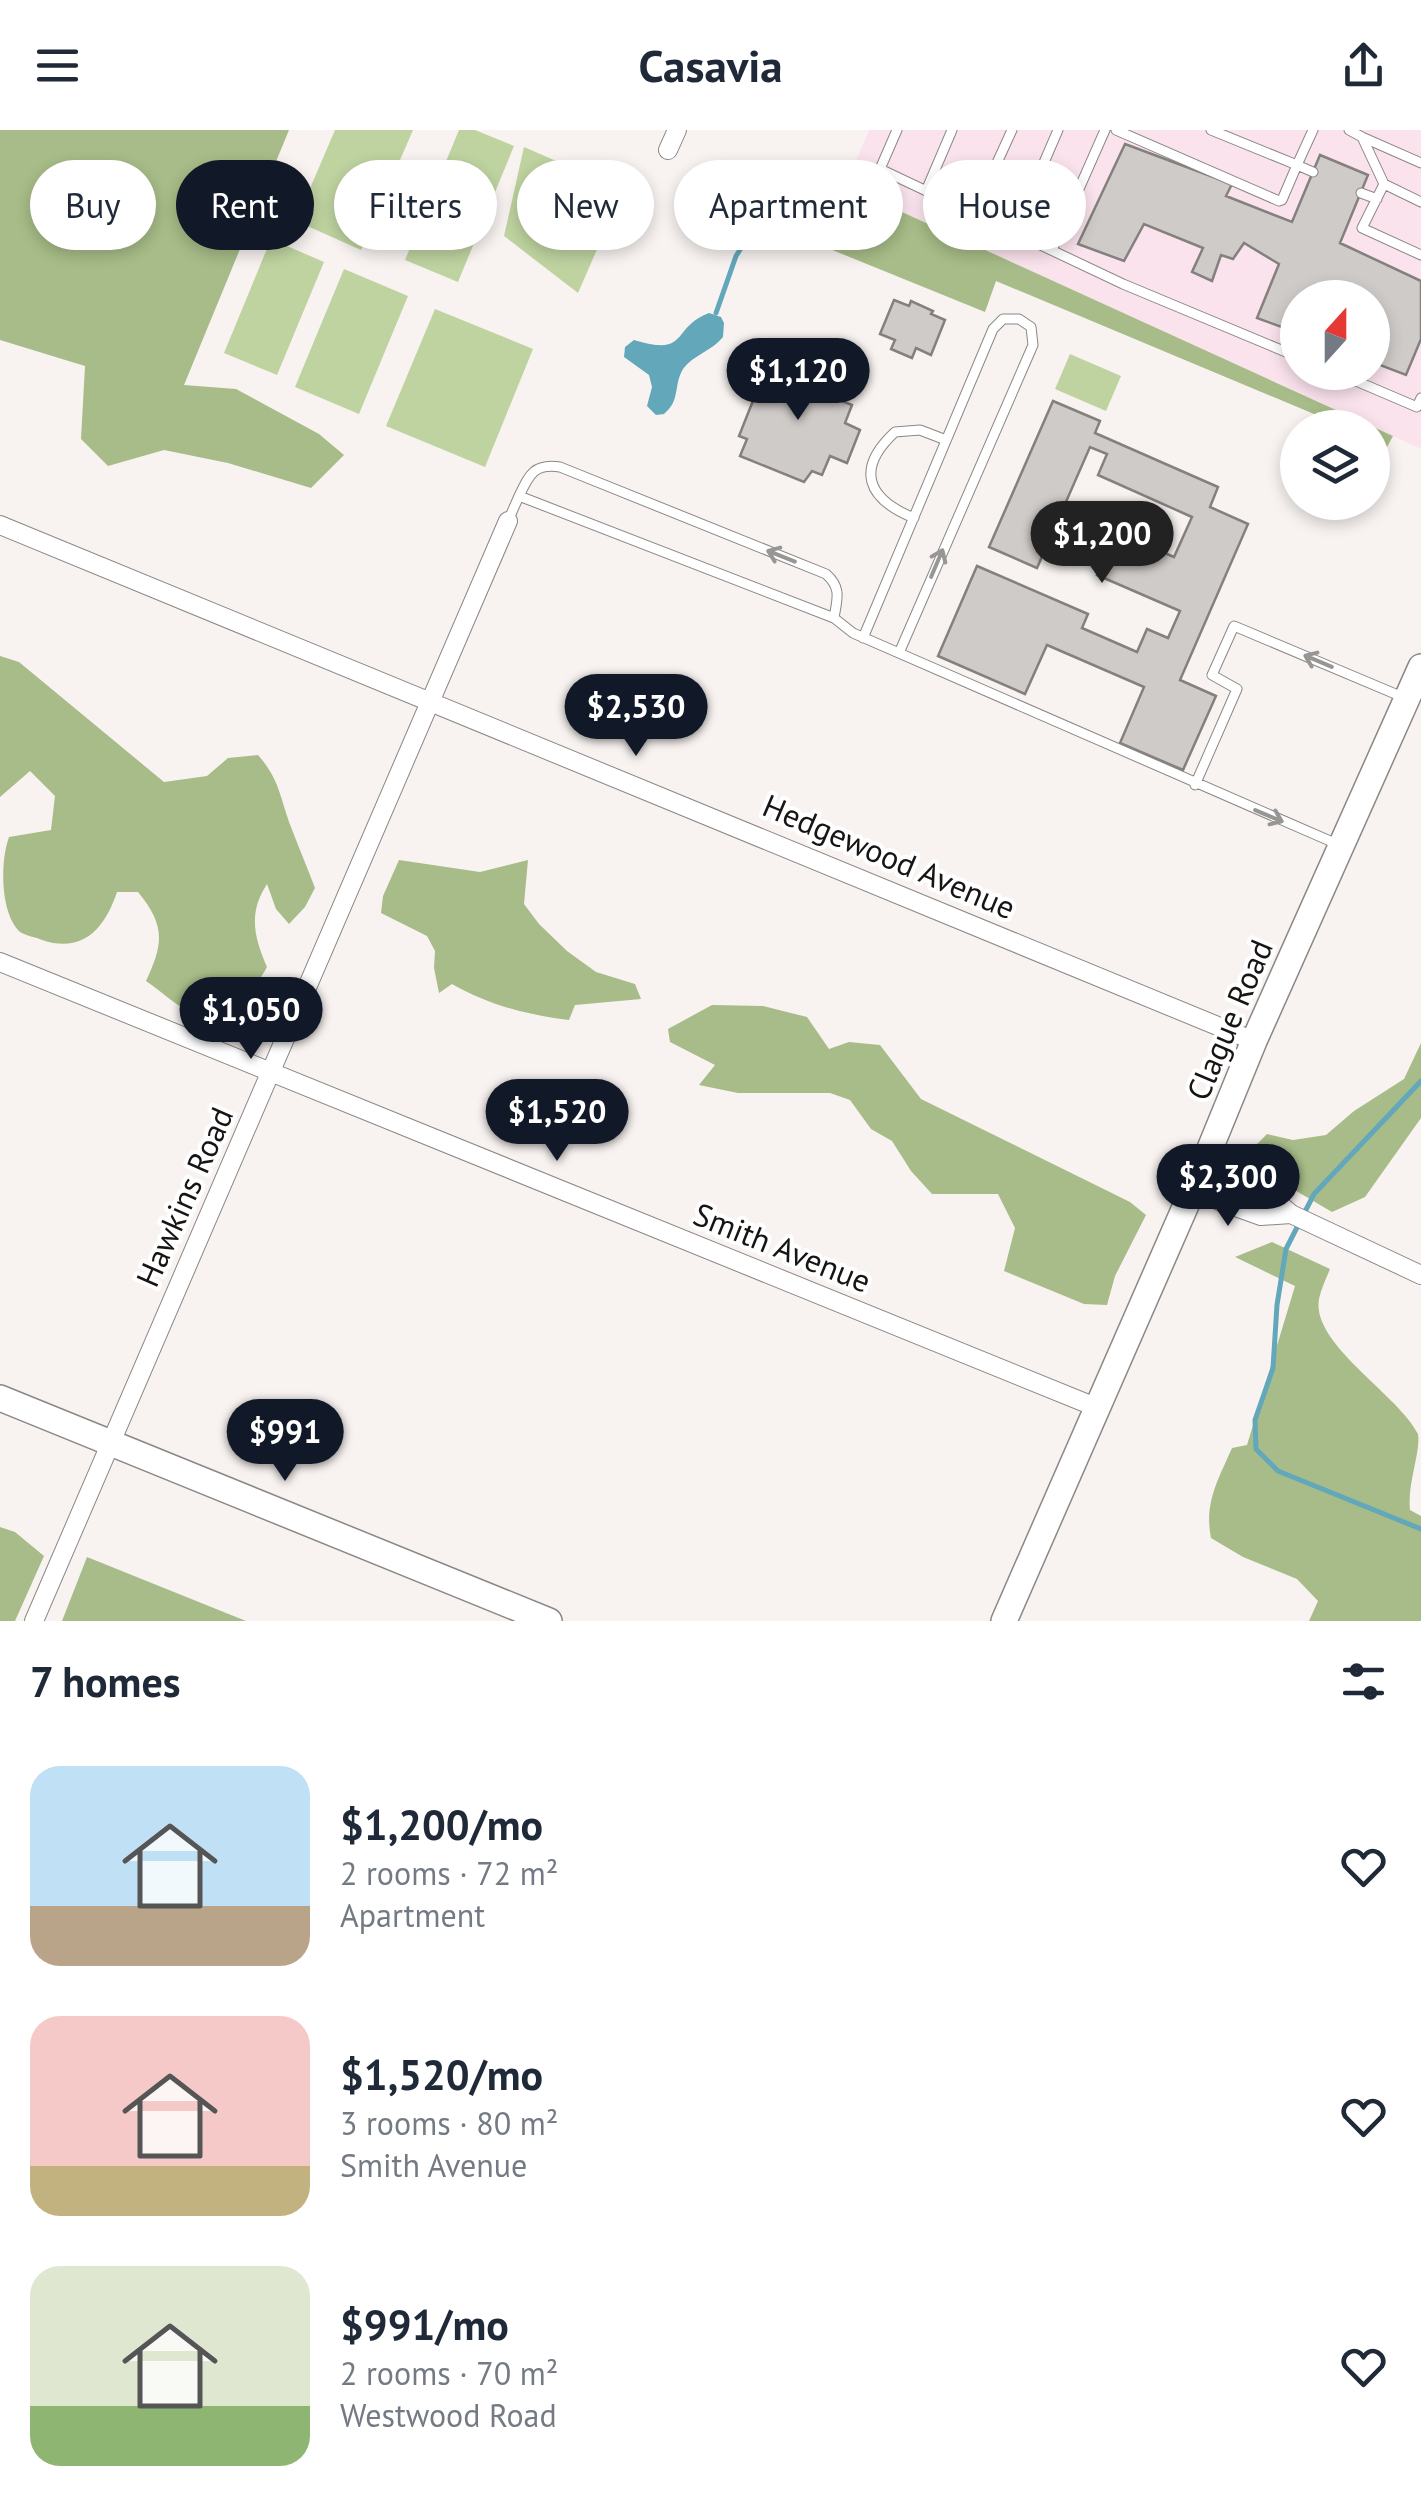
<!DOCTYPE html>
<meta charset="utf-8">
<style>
body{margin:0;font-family:"PT Sans",sans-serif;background:#f6f6f7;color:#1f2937;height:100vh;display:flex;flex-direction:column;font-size:38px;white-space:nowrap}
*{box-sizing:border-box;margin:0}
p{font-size:32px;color:#747a83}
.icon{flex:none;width:55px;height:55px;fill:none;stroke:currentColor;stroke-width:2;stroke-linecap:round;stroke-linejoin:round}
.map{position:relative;height:1491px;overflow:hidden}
.panel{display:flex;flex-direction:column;background:#fff;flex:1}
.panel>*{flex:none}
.banner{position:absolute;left:30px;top:30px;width:1362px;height:90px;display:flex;gap:20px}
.needle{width:65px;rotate:21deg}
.tools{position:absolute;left:1280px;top:150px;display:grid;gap:20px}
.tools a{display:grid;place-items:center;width:110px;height:110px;border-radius:50%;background:#fff;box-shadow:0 5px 15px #0003;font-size:50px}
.price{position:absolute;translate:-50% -85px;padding:0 22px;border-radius:35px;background:#111827;color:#fff;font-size:32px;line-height:65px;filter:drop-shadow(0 2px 5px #0008)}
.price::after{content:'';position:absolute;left:50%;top:60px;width:30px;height:22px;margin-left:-15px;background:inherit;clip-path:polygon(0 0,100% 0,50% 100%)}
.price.active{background:#222;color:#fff}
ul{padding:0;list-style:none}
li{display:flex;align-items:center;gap:30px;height:250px;padding:0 30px}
li span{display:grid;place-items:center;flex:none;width:280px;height:200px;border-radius:30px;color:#555}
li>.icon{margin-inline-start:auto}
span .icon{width:120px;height:120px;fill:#fffc;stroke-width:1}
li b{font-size:42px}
h2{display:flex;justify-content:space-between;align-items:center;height:120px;padding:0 30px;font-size:42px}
.tag{padding:0 35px;border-radius:45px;background:#fff;box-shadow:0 5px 15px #0003;font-size:35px;line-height:90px}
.tag.active{background:#111827;color:#fff}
header{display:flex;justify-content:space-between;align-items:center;height:130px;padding:0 30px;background:#fff;font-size:45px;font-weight:700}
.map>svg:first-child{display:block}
.commercial{fill:#fbe3ee;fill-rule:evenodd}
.green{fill:#bed3a0}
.forest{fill:#a7bc88}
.water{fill:#63a7bb}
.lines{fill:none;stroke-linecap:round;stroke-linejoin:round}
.stream{stroke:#63a7bb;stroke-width:5}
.building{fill:#cfcbc8;stroke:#84807d;stroke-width:2.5}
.lane-casing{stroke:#8b8785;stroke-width:11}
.street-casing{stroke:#8b8785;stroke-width:20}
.secondary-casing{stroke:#8b8785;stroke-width:28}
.lane{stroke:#fff;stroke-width:9}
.street{stroke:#fff;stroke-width:18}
.secondary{stroke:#fff;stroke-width:25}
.oneway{stroke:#979695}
.labels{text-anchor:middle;stroke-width:8;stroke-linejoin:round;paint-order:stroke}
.street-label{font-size:32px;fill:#171514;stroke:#fff}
</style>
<header><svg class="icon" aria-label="menu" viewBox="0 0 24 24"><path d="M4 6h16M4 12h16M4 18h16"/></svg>Casavia<svg class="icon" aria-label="share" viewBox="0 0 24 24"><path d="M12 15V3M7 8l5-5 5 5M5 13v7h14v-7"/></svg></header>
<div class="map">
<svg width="1421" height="1491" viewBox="0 0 1421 1491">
<rect width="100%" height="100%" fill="#f8f3f0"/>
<path class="commercial" d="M869,0H1421V319L845,56ZM1298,168H1372V242H1298Z"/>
<path class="green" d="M335,0H413L361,120L296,91Z
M459,0H475L514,16L458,152L405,130Z
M524,17L623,60L578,163L504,106Z
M271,109L324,132L277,245L224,223Z
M344,139L408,166L359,284L295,257Z
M435,179L533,219L485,337L386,296Z
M1070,224L1121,246L1106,281L1055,259Z"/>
<path class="forest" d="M0,0H289L184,255L236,259L319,304L344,325L311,358L228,333L164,320L108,336L81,309L85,236L0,210Z
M764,46L845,56L1393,306L1387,317L1373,310L1372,298L1345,297L996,151L985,182L820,115L748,70Z
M0,526L19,532L164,652L207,646L228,628L258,625C280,650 280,668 291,697C299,718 307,737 315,758L305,777L289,794L276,779L267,754C248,783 254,807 267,837C254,861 223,894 192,883C177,877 160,860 146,851C164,813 165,795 138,762H117C105,798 83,824 42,810C36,807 26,806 20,802C0,783 0,732 9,707L51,700L55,666L30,641L0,667Z
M399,730L480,742L528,730L524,774L539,794L567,821L596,842L635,854L641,869L575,875L569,890C527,885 489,875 452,854L439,863L434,838L435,821L427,806L381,783L383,766Z
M712,875L763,876L807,887L829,919L849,912L880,915L921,969L1130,1072L1146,1085L1115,1146L1107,1175L1084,1174L1004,1141L1015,1098L998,1064H932L911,1041L892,1011L871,999L850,970L830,963H738L699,955L715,935L670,912L668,899Z
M1421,913V988L1365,1067L1332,1082L1259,1039L1256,1015L1267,1004L1293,1010L1326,1005L1354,981L1404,949Z
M1272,1112L1330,1139C1326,1149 1321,1159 1319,1169C1311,1214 1398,1264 1418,1304C1421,1322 1407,1353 1410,1380L1421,1386V1491H1309L1318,1471L1297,1449L1243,1427L1211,1408C1204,1373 1218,1350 1232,1318L1247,1315L1295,1156L1235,1127Z
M0,1397L15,1402L44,1426L15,1491H0Z
M87,1427L246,1491H62Z"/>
<path class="water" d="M709,183L721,187L724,193L723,207C712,221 693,225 683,239C673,256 681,270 664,284L656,285L647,276L652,257L649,245L624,227L625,217L634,210C690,227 670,198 709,183Z"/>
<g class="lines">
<path class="stream" d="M716,183L736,126L755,96
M1421,951L1314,1064L1286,1119L1277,1175L1273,1238L1255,1290L1256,1319L1278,1341L1421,1399"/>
</g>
<path class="building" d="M1125,14L1232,54L1226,66L1292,92L1320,25L1368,45L1340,113L1421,151V209L1406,245L1372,232V168H1298V203L1257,188L1279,134L1244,113L1233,129L1221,125L1212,151L1192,142L1203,118L1144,94L1124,131L1078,114Z
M894,170L909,176L911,171L933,181L931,184L945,190L931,225L916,218L912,228L891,219L895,210L880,204Z
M778,229L845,256L842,271L852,275L845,293L860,300L847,333L830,326L822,345L812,341L804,352L740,326L747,309L739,306L764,243L771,246Z
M1053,271L1100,291L1095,303L1218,357L1210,377L1248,394L1180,550L1216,566L1183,640L1120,613L1144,557L1047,515L1025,564L938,526L977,436L1088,484L1082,498L1137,522L1147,499L1168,508L1180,481L1097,445L1116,402L1174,427L1192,387L1098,345L1107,324L1090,317L1037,438L989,417Z"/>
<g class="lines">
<g class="lane-casing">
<path id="lane" d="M897,0L880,39L1123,154L1298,227
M1116,0L1279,71L1282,70L1297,35L1313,42
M1211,0L1297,35L1313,0
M1349,0L1362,7L1384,54L1421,72
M1362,7L1421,33
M1384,54L1362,98L1421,125
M926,61L952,0
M1361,63L1377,69
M974,83L1012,0
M1014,102L1058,0
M1052,120L1105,0
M1335,242L1417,277L1421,268
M519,366C529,345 534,333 560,337L826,444C842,458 837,469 834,488
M914,388C867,369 855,339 895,302L920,300L946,310
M508,391L519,366L834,488L853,503L1337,714
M863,508L993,199L1003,189H1019L1031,197L1033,215L899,523
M1195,655L1237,559L1212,545L1234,496L1405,568"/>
</g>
<g class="street-casing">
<path id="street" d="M668,20L677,0
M0,395L1254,911
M0,832L1098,1278
M1200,1043L1230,1044L1259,1057L1291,1084L1421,1145
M1200,1043L1219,1071L1261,1086L1291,1084
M34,1491L508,391"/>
</g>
<g class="secondary-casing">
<path id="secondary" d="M0,1268L549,1491
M1004,1491L1200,1043L1254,911L1421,537"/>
</g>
<use href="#lane" class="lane"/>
<use href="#street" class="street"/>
<use href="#secondary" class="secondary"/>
</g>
<defs><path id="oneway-shaft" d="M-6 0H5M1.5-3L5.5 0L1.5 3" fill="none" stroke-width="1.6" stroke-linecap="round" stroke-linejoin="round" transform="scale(2.5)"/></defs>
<g class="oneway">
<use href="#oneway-shaft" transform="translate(781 426) rotate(-158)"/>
<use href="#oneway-shaft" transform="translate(937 433) rotate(-67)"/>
<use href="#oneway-shaft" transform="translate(1318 531) rotate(-157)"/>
<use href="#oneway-shaft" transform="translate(1269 686) rotate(23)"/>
</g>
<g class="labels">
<g class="street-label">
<text transform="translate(889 727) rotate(23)" y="11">Hedgewood Avenue</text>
<text transform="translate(1230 890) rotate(-67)" y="11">Clague Road</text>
<text transform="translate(185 1067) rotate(-66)" y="11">Hawkins Road</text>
<text transform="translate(782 1118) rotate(22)" y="11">Smith Avenue</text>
</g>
</g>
</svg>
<div class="tools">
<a><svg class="needle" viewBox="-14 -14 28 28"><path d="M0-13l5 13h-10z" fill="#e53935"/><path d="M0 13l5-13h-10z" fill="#747a83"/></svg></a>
<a><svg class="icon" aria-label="layers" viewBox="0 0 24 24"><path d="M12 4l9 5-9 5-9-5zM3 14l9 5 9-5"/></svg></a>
</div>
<b class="price" style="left:798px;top:293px">$1,120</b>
<b class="price active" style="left:1102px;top:456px">$1,200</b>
<b class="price" style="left:636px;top:629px">$2,530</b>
<b class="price" style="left:251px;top:932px">$1,050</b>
<b class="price" style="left:557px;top:1034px">$1,520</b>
<b class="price" style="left:1228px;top:1099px">$2,300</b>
<b class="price" style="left:285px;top:1354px">$991</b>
<div class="banner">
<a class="tag">Buy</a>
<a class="tag active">Rent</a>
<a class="tag">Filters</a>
<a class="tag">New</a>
<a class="tag">Apartment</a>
<a class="tag">House</a>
</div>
</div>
<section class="panel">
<h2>7 homes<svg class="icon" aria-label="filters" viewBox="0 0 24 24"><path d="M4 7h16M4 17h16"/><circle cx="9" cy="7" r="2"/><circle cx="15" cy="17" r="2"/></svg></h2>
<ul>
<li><span style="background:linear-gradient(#bfe0f5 70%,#b9a48a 0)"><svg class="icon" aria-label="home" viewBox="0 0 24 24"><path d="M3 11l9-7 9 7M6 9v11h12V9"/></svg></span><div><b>$1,200/mo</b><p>2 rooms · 72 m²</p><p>Apartment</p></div><svg class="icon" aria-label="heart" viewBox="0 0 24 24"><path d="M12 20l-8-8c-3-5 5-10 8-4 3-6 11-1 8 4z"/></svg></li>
<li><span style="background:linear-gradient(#f6c9c9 75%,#c2b280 0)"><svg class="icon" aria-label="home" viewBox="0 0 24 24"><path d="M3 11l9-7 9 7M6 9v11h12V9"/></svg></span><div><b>$1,520/mo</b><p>3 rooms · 80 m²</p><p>Smith Avenue</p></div><svg class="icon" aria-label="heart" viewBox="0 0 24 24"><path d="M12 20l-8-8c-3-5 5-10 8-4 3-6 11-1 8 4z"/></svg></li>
<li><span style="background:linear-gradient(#dfe7d0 70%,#8fb573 0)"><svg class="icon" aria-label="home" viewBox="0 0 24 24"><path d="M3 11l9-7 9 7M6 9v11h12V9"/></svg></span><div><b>$991/mo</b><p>2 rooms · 70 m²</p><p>Westwood Road</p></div><svg class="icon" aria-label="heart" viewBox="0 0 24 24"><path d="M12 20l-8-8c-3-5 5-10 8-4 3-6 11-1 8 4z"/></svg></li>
</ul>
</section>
